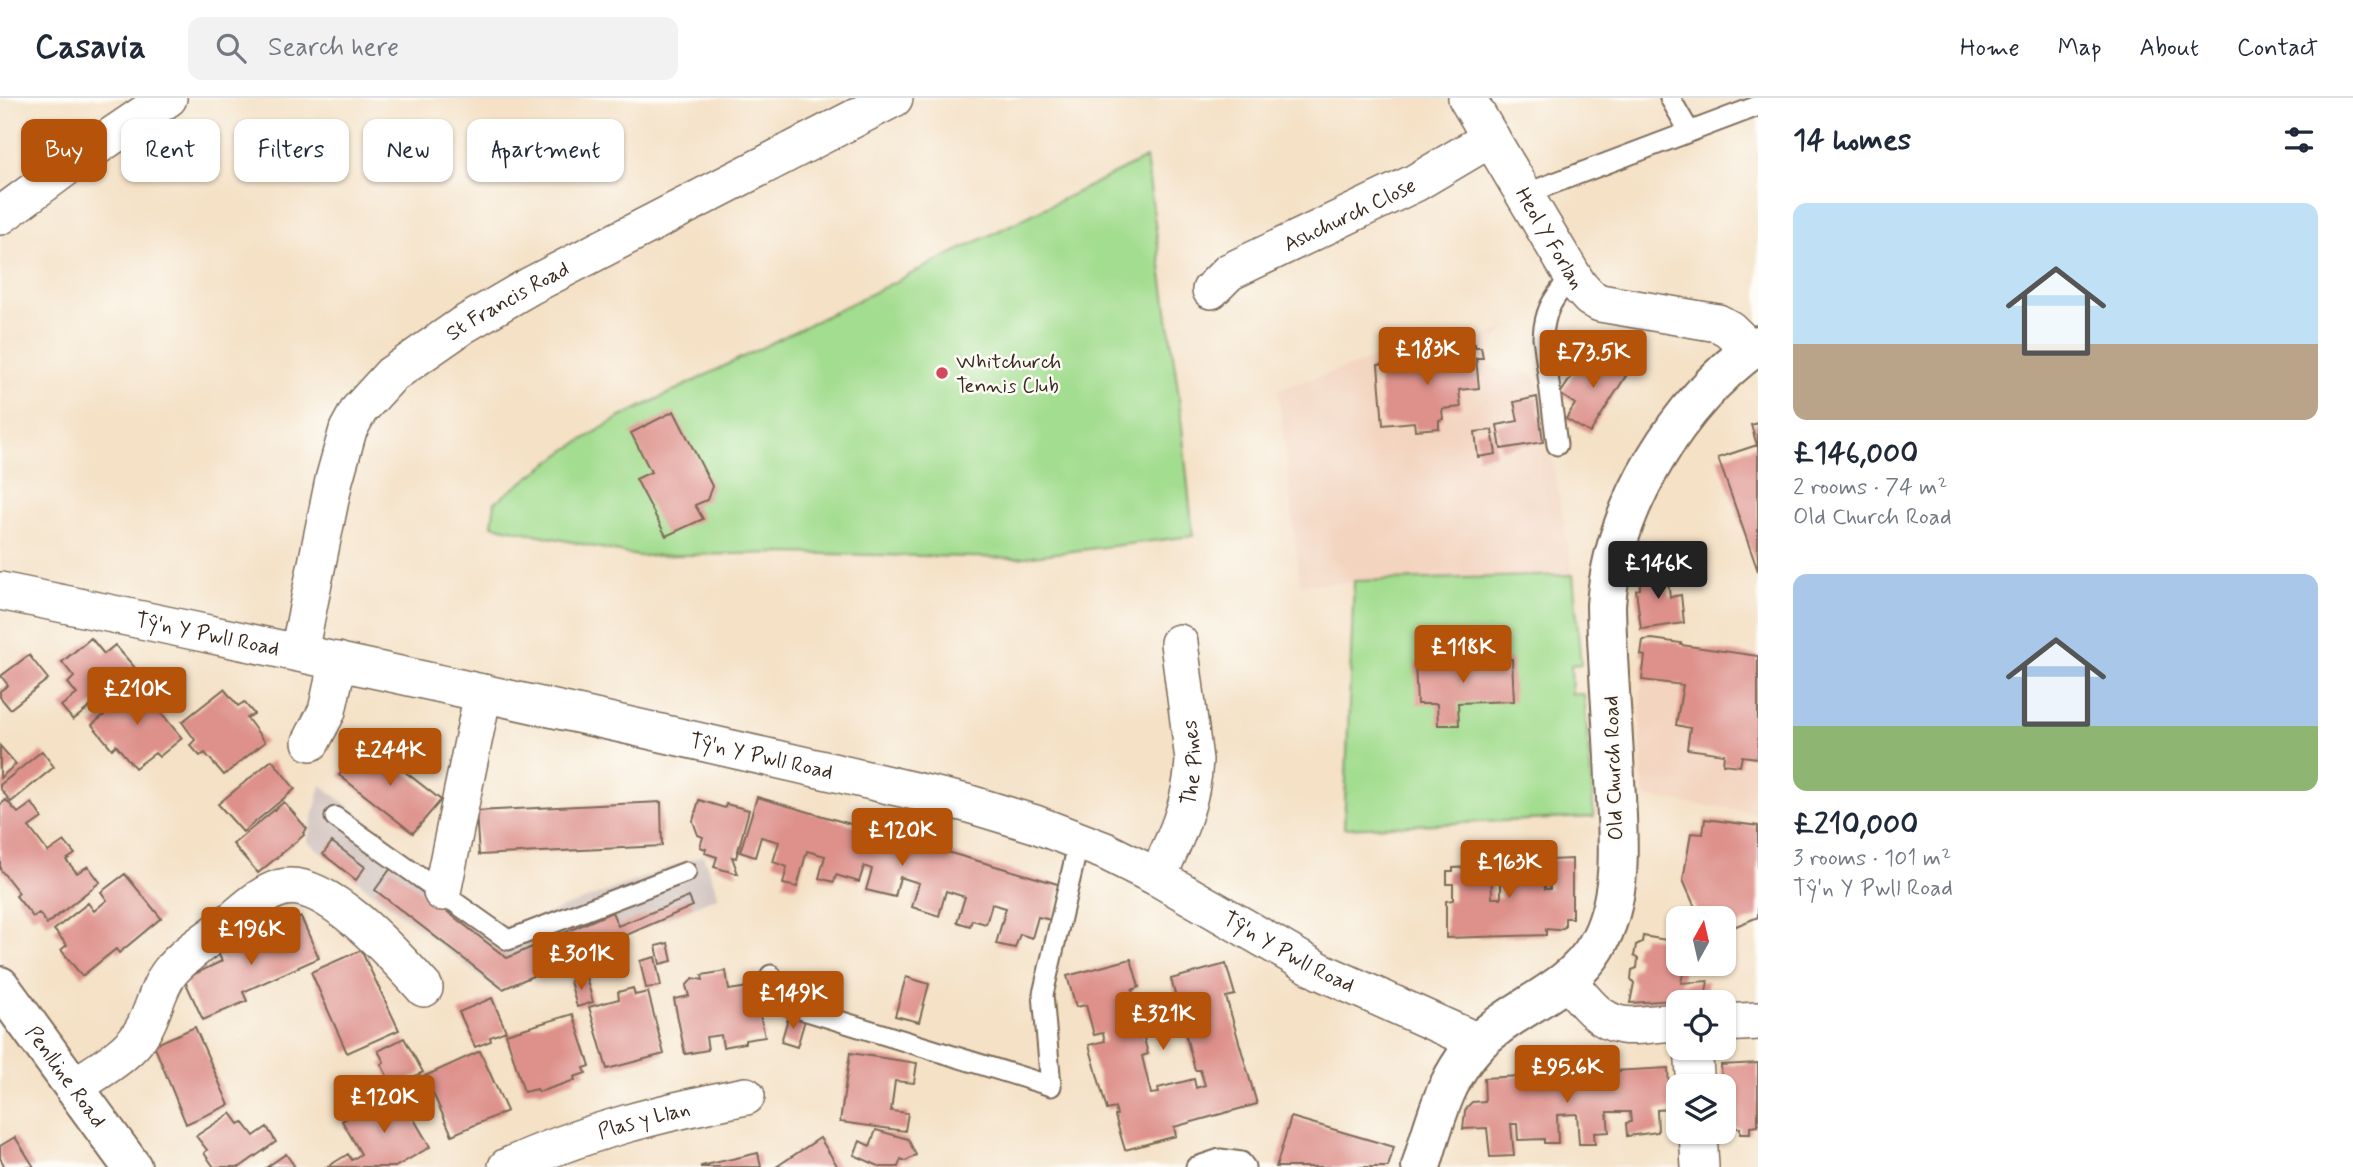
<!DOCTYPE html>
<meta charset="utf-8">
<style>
body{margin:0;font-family:Mynerve,sans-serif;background:#f2f2f3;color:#1f2937;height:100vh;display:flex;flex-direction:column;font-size:26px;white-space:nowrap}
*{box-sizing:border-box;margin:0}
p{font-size:23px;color:#747a83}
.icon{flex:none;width:38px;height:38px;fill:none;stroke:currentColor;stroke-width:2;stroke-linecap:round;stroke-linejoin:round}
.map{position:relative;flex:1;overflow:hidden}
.drawer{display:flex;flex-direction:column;background:#fff;width:595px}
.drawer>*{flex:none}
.banner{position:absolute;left:21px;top:21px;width:665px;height:63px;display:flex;gap:14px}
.needle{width:46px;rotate:8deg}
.controls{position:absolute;left:1666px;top:808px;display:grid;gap:14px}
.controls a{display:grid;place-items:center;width:70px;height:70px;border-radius:14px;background:#fff;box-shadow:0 2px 5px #0004;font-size:35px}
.price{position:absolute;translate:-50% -60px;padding:0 16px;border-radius:7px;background:#b45309;color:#fff;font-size:23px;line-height:46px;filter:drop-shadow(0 2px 4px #0008)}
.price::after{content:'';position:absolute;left:50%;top:42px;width:21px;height:16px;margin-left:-10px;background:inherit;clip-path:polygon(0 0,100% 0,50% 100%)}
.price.active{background:#222;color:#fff}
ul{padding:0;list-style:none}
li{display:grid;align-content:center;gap:14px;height:371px;padding:0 35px}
li span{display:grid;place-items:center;height:217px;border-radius:14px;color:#555}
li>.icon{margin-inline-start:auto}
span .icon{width:126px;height:126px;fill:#fffc;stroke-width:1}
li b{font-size:30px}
h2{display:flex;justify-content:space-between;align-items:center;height:84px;padding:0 35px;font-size:30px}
.tag{padding:0 24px;border-radius:14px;background:#fff;box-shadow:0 2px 5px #0004;font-size:24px;line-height:63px}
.tag.active{background:#b45309;color:#fff}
header{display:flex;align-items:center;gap:42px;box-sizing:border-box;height:98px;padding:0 35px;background:#fff;border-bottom:2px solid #e0e1e3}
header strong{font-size:33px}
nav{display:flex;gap:38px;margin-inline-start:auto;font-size:24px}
.search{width:490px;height:63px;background:#f2f2f3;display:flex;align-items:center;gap:18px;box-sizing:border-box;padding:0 24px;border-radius:14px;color:#747a83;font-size:26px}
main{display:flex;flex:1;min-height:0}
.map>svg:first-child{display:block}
.built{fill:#f3d4bf}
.industrial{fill:#cfc0bb}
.green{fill:#a3dd8f;stroke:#6f8456;stroke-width:2}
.building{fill:#de918b}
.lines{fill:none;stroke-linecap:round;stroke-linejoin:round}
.lane-casing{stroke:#7c6a59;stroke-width:23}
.street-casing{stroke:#7c6a59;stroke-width:40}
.secondary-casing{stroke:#7c6a59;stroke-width:42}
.lane{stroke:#fff;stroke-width:19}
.street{stroke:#fff;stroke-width:37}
.secondary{stroke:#fff;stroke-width:38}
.poi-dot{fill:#d1495b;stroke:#fdfcf7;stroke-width:2.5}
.labels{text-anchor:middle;stroke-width:5;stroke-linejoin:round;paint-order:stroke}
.street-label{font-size:21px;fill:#3b2a1e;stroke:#fdfcf7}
.poi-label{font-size:21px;fill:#3b2a1e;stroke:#fdfcf7;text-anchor:start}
</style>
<header>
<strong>Casavia</strong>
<div class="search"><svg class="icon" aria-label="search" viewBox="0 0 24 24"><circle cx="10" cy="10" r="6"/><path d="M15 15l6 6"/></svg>Search here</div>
<nav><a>Home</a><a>Map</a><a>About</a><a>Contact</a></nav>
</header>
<main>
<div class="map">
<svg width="1758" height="1069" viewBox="0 0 1758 1069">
<rect width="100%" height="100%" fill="#fdfcf7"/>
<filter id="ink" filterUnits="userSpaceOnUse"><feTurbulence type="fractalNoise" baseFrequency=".0143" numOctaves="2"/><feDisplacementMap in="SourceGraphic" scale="14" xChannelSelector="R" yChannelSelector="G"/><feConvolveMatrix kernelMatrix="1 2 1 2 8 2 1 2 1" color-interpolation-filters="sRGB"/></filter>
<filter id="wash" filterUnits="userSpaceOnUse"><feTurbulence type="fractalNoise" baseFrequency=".00686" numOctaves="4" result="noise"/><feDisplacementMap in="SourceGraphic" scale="28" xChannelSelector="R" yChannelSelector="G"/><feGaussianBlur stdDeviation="1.57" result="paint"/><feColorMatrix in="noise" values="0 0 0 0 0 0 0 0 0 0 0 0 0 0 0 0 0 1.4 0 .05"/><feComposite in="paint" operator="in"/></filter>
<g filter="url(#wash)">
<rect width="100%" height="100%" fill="#f4e1c6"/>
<path class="built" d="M1513,227L1502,235L1489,256L1490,267L1512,279L1516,274H1523L1532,276L1538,282L1573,477L1300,486L1278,291L1428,244L1476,241Z
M1652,541L1681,545V547L1758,558V715L1643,699L1640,605L1645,558L1641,557L1643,542Z"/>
<path class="industrial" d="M321,687L501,828H515L703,757L719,798L499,893L307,743Z"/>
<path class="green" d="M1146,60L1179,299L1193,438L1017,460L782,455L638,458L492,427L495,404L565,353L617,321Z
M1573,477L1581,566L1571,567L1572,596H1584L1594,719L1344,730L1354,483Z"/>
<g id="blocks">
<path class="building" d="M1475,246V249H1481L1483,260H1476L1479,290L1459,292L1461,309L1442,311L1443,321L1439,322V330L1415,332L1414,324L1383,327L1378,267L1450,259V247Z
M1588,254L1603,263L1605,258L1629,273L1590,335L1566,321L1575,306L1560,296Z
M1537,299L1543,344L1501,351L1497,327L1518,323L1514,304Z
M674,313L712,388L707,402L695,407L703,421L666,438L636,381L651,374L631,335Z
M1758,325V473L1718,360L1757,347L1751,327Z
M1492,332L1496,356L1478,359L1475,334Z
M1666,467L1670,499L1681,497L1684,525L1641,531L1636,492L1640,491V477L1653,474L1652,470Z
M91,540L104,556L115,547L137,572L73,622L61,608L77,596L68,585L74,579L62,564Z
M1652,541L1681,545V547L1758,558V660L1742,658L1740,668L1723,666L1724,656L1687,651L1690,630L1676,627L1683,587L1642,582L1645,558L1641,557L1643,542Z
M29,557L48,581L10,611L0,599V593L8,587L1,578Z
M1512,561L1514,603L1458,605L1459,627H1438L1437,606H1417L1415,565Z
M135,584L182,640L159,659L155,655L135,670L116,647L112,651L92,627L116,607L112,602Z
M224,591L238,608L244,604L254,616L247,620L265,644L224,677L205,655L200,658L190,647L195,642L182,624Z
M367,644L441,702L413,735L339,677Z
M0,648L16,666L0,680Z
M42,653L54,669L11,704L0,690V687Z
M272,662L295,691L243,734L218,706Z
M757,699L1061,787L1051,822L1038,819L1032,840L1020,836L1015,850L996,846L1006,810L992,806L986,826L972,822L970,828L957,824L965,799L946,793L939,818L912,809L919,785L900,779L895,799L866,792L872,771L864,768L859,784L836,777L834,784L819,780L825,758L807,753L797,789L783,786L787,769L773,764L779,744L761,739L755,759L740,754Z
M6,702L18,715L32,705L42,720L29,729L48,754L64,743L75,756L66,762L77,775L88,768L100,784L47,826L39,815L33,819L16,798L19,795L0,771V707Z
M699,702L725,710L726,706L749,712L736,760L732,759L738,776L714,769L717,759L705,755L706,751L700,749L703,739L698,737L693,723Z
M284,704L307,731L303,735L304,737L258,775L233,746Z
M661,704L662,748L479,757L476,713Z
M1705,721L1758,728V819L1724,833V821H1700L1683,782L1691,735L1703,736Z
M332,744L365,769L356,782L323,756Z
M1514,752L1515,768H1544L1545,791H1550V762L1572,761V820H1565V829L1558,832L1546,831V837L1446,840V803L1453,802V786H1447V773H1453V770L1491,768L1492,800H1501V753Z
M391,770L507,860L612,814L618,828L689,799L693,808L503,891L375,792Z
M125,776L161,820L119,855L116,851L82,878L61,852L67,847L54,832L88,805L94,813L107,802L101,794Z
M301,819L319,860L243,894L247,903L203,922L184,881L222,863L218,855Z
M1643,838L1678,844V866H1685L1681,885L1708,883L1705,900L1630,905L1634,885L1631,881L1632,872L1637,870L1638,861L1634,858L1636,847L1642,844Z
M668,845L672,863L660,866L656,848Z
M361,852L399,932L347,955L311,874Z
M655,859L661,888L646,890L640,863Z
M1131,861L1139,889L1132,892L1148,956L1142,958L1151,996L1159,995L1158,990L1194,981L1196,990L1205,987L1200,972H1195L1171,881L1226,866L1235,897L1226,899L1257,1006L1174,1029L1176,1038L1125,1052L1115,1018L1117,1017L1115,1010L1107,1012L1089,947L1105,943L1103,935L1094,937L1086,907L1076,909L1067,878Z
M1690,866H1712L1710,874Z
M726,873L729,892L749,889L753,912H759L765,939L745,942V945L723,949L721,937L706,939L708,952L685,956L674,901L689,898L686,888L693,880L703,882L702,877Z
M586,879L593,904L577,909L570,883Z
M906,879L929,886L919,924L895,918Z
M633,890L635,897L648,894L664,956L607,971L589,909L619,901L618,894Z
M492,900L506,933L490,939L491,943L475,949L459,914Z
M573,916L590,968L584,970L586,975L574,979L575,982L539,994L537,991L524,994L506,936Z
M789,917L805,922L797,949L781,944Z
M195,929L229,1007L186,1026L154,947Z
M404,940L423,974L393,990L381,966L384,964L378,953Z
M480,953L507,1013L452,1037L425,978Z
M850,955L917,965L914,985L895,983L891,1013L908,1015L905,1033L840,1024Z
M1758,965V1028L1750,1029V1036H1740V1030H1735V1021H1724V989H1722L1721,967Z
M1668,970L1670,1011L1657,1012L1658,1034L1627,1038L1626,1025L1631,1024L1630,1014H1607L1609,1034L1594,1035L1595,1046H1579L1577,1016L1557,1017L1558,1045H1544V1041L1518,1042L1517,1026H1511L1514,1058L1490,1059L1487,1030L1463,1031L1465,1013L1468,1008L1472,1004L1485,1003L1484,980Z
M397,992L430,1049L395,1069H327L348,1056L352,1062L361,1056L342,1023Z
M231,1015L239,1026L243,1024L254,1038L267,1029L276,1044L240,1069H214L204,1055L207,1052L196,1038Z
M1291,1019L1394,1049L1388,1069H1276Z
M876,1032L908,1041L916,1057L906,1063L901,1061L898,1069H881L854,1057L860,1043L870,1048Z
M15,1039L34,1069H5L0,1060V1048Z
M820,1040L838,1069H776Z
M758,1055L761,1069H701V1068Z
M286,1056L295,1069H267Z"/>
</g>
</g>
<g filter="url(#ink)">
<use href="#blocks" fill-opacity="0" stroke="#7c6a59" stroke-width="2"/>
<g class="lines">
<g class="lane-casing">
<path id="lane" d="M1670,0L1689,33
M1525,96L1758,8
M1557,347L1543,239C1545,208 1555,200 1572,176
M335,719L508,842L686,774
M771,877L767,896L771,902L1051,988L1043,896L1079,743
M1196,1069L1220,1061L1241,1064L1245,1069"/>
</g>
<g class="street-casing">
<g id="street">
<path id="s1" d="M1467,0L1578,187L1590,200L1600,205L1718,225L1729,231L1751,252"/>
<path d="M0,118L69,67L168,0"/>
<path id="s2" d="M1211,192L1229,174L1415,85L1491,40"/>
<path id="s3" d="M0,493C323,558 645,630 966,705L1035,726L1105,753L1157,779L1320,873L1478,944"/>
<path id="s4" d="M299,554L334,382L348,332L359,312L391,277L463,227L530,188L894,0"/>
<path d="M311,644L327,613L338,563"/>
<path id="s5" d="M1157,779C1176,740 1192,705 1194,662L1179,545"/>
<path d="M442,794L483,595"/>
<path d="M1567,882C1583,900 1597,923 1622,927C1640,930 1660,923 1678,925"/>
<path d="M1724,925L1758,923"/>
<path d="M1693,950L1696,989"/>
<path d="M74,989C97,973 129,957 143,932C154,914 157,890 170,874C185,855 209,841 228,826C244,813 260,796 281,790C325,778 397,860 424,890"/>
<path d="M1698,1034L1700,1069"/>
<path id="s6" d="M507,1069C583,1034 664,1014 746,998"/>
</g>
</g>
<g class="secondary-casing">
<g id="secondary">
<path id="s7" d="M0,888L132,1069"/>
<path d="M1421,1069C1436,1018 1449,964 1494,931C1528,904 1573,888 1596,849C1625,800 1618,737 1615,682C1613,624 1607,566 1606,507C1613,410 1679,302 1758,247"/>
</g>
</g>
<use href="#lane" class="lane"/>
<use href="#street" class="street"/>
<use href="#secondary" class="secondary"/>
</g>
</g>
<circle class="poi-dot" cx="942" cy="275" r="7"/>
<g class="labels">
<g class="street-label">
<text dy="7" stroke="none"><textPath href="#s2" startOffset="159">Ashchurch Close</textPath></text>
<text dy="7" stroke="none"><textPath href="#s1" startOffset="163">Heol Y Forlan</textPath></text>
<text dy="7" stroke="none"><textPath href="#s4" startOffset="436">St Francis Road</textPath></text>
<text dy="7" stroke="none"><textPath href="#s3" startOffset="212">Tŷ'n Y Pwll Road</textPath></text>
<text dy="7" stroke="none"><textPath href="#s3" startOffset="779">Tŷ'n Y Pwll Road</textPath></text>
<text dy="7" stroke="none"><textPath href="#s5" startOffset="121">The Pines</textPath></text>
<text transform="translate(1613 670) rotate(-92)" y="7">Old Church Road</text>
<text dy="7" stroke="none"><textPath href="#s3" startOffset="1346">Tŷ'n Y Pwll Road</textPath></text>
<text dy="7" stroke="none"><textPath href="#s7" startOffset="112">Penlline Road</textPath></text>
<text dy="7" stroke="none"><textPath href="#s6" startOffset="145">Plas y Llan</textPath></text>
</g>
<g class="poi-label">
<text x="956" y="270">Whitchurch<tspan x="956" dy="24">Tennis Club</tspan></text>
</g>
</g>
</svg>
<div class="controls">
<a><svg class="needle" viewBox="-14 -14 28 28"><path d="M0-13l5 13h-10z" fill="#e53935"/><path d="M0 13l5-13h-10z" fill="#747a83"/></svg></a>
<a><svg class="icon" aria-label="locate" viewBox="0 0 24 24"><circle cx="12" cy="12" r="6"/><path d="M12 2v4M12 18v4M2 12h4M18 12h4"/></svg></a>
<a><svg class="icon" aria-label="layers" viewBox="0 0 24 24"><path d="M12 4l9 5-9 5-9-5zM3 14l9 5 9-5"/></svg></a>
</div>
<b class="price" style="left:1427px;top:289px">£183K</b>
<b class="price" style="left:1593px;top:292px">£73.5K</b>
<b class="price active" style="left:1658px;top:503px">£146K</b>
<b class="price" style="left:1463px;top:587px">£118K</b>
<b class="price" style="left:137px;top:629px">£210K</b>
<b class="price" style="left:390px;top:690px">£244K</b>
<b class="price" style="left:902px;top:770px">£120K</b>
<b class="price" style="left:1509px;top:802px">£163K</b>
<b class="price" style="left:251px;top:869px">£196K</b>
<b class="price" style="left:581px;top:894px">£301K</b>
<b class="price" style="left:793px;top:933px">£149K</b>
<b class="price" style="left:1163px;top:954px">£321K</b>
<b class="price" style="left:1567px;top:1007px">£95.6K</b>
<b class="price" style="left:384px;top:1037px">£120K</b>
<div class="banner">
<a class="tag active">Buy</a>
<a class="tag">Rent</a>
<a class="tag">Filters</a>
<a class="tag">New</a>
<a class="tag">Apartment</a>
</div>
</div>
<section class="drawer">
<h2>14 homes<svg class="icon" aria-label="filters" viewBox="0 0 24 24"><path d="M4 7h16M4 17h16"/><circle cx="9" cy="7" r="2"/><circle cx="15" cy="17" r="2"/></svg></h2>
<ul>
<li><span style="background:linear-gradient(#bfe0f5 65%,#b9a48a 0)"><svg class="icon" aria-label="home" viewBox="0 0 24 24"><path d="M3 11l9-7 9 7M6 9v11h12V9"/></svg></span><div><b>£146,000</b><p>2 rooms · 74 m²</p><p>Old Church Road</p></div></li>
<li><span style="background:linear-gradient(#a9c7e8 70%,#8fb573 0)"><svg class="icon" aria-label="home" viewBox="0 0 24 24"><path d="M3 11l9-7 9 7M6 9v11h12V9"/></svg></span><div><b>£210,000</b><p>3 rooms · 101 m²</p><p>Tŷ'n Y Pwll Road</p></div></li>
</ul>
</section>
</main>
